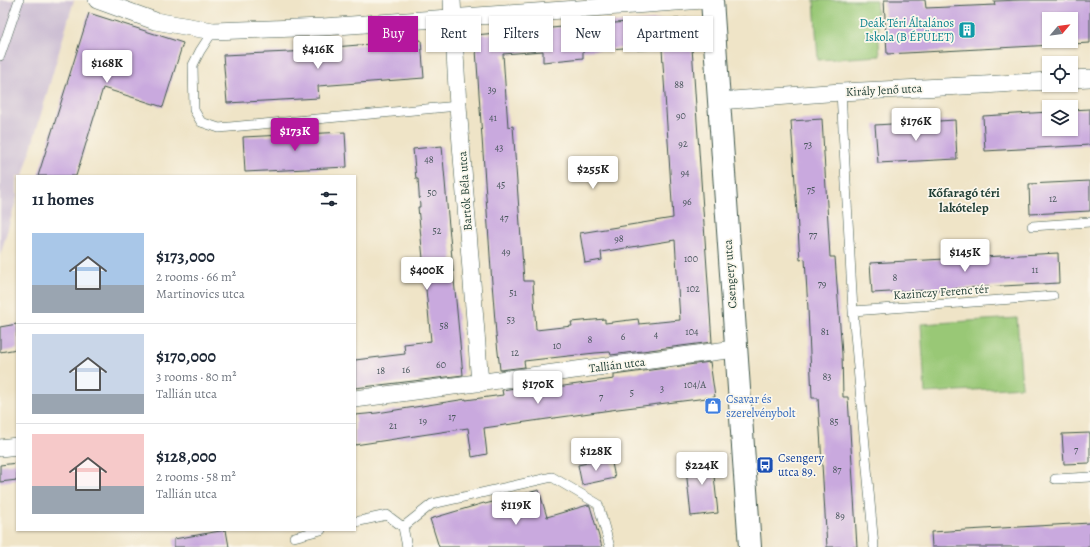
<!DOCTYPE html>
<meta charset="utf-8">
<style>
body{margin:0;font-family:Alegreya,serif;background:#f2f2f3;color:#1f2937;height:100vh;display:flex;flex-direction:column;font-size:15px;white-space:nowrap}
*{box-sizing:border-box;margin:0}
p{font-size:13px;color:#747a83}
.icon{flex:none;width:22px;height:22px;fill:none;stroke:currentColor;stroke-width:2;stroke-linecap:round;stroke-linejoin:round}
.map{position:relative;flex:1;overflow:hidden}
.drawer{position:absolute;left:16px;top:175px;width:340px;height:356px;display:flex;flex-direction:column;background:#fff;border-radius:0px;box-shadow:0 1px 3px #0004}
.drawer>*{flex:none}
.hud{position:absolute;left:368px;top:16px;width:380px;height:36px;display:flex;gap:8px}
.needle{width:26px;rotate:61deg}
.fabs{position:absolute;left:1042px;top:12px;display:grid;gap:8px}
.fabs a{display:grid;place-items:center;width:36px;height:36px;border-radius:0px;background:#fff;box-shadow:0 1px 3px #0004;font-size:20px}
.price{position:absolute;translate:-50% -34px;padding:0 9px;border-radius:4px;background:#fff;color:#222;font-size:13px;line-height:26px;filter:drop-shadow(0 1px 2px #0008)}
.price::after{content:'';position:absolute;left:50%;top:24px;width:12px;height:9px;margin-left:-6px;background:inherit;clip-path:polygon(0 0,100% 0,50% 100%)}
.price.active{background:#b5179e;color:#fff}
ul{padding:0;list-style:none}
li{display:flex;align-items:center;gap:12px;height:100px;padding:0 16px}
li+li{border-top:1px solid #e0e1e3}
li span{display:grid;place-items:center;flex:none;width:112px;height:80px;border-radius:0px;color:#555}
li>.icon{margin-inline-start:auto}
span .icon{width:48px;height:48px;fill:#fffc;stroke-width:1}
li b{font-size:17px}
h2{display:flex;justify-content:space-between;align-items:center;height:48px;padding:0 16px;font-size:17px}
.chip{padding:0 14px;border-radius:0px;background:#fff;box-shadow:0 1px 3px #0004;font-size:14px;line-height:36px}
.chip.active{background:#b5179e;color:#fff}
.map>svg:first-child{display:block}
.industrial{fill:#ccbed3}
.green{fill:#99c876;stroke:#5c8255}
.building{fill:#c9a9de;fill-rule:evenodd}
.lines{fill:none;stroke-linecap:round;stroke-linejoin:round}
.lane-casing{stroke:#3e564a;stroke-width:10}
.street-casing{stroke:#3e564a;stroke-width:18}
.secondary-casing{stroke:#3e564a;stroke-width:24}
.lane{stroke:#fff;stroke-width:9}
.street{stroke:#fff;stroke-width:17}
.secondary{stroke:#fff;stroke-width:22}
.labels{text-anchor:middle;stroke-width:3.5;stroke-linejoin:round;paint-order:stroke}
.number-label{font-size:10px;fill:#4a585e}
.culture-label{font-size:12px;fill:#0d838f;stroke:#fbf7ec;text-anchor:end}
.street-label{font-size:12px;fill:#1f3d34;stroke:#fbf7ec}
.shop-label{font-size:12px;fill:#366cbe;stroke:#fbf7ec;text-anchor:start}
.transit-label{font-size:12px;fill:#164399;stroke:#fbf7ec;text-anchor:start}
.neighbourhood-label{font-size:13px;font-weight:bold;fill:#1f3d34;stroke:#fbf7ec}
</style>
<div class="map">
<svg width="1090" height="547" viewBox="0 0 1090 547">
<rect width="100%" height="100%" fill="#fbf7ec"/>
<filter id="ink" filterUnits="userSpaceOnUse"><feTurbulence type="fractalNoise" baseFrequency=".025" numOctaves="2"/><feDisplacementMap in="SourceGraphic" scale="8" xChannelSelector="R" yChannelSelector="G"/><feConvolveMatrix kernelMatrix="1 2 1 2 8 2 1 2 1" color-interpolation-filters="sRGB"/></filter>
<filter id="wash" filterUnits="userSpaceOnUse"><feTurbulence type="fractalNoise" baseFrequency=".012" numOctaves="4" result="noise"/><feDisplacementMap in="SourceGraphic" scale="16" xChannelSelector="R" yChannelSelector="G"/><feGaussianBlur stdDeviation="0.9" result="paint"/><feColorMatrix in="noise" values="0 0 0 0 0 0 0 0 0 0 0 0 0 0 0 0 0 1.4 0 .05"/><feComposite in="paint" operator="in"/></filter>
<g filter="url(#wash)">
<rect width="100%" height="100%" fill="#efe4c7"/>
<path class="industrial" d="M0,0H74L23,176H17V197L0,256Z"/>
<path class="green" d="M814,0H876L880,56L818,60Z
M1017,318L1022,387L925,393L921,324Z"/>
<g id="blocks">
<path class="building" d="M884,0H925L926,8L995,5L994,1L1022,0H1090V43L887,54ZM1049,19H1071V41H1049Z
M89,13L183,43L163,107L103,88L76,176H38Z
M690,18L712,342L611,355L610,352L595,353L524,361L525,367L500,370L496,334L491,270L475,35L584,25ZM637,47V50L662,49L673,218L580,233L585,263L602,260L601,252L675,240L680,320L639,324L638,319L605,323V319L571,322L572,326L536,330L533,281H524L513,126L508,127L503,54L543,51V62L583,58V51Z
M421,40L424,78L318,86L319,98L227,103L223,55L334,50V47Z
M1090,109V145L985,151L983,116L1049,112V129H1071V110Z
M822,119L830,257H835L842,354L843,397H848L857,547H827L818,398H812L808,309L805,259L800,260L791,121Z
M955,120L957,159L878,163L875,125Z
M345,132L347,167L245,172L243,137Z
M442,146L447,205L463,375L355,388V360L405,354L404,344L431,341L418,207H420L418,179H416L413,149Z
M1090,181V211L1030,214L1029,184Z
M1058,253L1059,283L872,293L870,263Z
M17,324V349L0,352V327Z
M710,362L715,397L618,409L484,428L487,454L472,457L468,428L355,445V415L377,413L466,399V400L503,395L502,390L528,386V391L614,379V375Z
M1090,433V463L1064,464L1062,434Z
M712,457L718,513L691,516L685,460Z
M611,458L615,478L582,485L578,465Z
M17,463V480L0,482V465Z
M539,490L547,517L588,505L590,506L602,547H439L430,519L484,503L485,504Z
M1090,523V547H932L931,532Z
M226,530L229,547H174V539Z"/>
</g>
</g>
<g filter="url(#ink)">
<use href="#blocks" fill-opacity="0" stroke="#3e564a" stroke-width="1"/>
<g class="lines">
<g class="lane-casing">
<path id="lane" d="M213,31L200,51L193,65L194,110L201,122L219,128L458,106
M0,56L19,0
M841,92L853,311L874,547
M1032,226L1090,222
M853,311L1053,296
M1055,479L1090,477
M355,522L387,515L403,527
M294,537L321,530
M407,547L403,527L432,504L552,477L598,504L610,547"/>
</g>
<g class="street-casing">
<path id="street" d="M97,0L155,21L213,31L323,27L704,0
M452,0L458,106L480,383
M1071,79L1090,78
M719,101L841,92L983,85L1049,81
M355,399L735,349
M0,448L17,446"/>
</g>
<g class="secondary-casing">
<path id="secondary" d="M712,0L750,547"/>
</g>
<use href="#lane" class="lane"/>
<use href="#street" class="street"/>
<use href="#secondary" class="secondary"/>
</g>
</g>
<defs>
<g id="building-square" transform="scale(0.9)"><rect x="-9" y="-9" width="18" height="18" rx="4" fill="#0f9aa8" stroke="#fbf7ec"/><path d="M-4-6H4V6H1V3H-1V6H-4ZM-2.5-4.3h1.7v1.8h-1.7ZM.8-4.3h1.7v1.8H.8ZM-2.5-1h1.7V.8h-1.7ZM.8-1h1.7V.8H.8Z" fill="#fff"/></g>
<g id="shop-square" transform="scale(0.9)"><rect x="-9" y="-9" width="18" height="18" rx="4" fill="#3f7fe0" stroke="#fbf7ec"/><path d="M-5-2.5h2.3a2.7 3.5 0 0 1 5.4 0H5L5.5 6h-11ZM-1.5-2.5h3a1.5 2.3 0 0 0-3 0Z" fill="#fff"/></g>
<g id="bus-square" transform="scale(0.9)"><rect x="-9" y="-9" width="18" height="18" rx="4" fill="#1a4fb4" stroke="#fbf7ec"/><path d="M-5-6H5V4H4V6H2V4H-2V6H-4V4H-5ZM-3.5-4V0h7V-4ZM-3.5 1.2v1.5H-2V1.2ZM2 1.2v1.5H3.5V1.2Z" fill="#fff"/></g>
</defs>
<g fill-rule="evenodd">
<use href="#building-square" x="967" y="30"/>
<use href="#shop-square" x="713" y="406"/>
<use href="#bus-square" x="765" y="465"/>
</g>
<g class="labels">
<g class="number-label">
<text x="679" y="88">88</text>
<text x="492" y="93">39</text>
<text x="681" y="119">90</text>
<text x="493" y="121">41</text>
<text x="683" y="147">92</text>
<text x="808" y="148">73</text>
<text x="499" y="151">43</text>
<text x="429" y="163">48</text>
<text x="685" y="176">94</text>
<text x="501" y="188">45</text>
<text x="811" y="193">75</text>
<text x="432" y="196">50</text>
<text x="1053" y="202">12</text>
<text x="687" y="205">96</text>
<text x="504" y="221">47</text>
<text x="437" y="234">52</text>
<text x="813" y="238">77</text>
<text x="619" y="242">98</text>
<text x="506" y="255">49</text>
<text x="691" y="262">100</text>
<text x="1035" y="273">11</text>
<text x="895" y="281">8</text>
<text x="822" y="287">79</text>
<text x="693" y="292">102</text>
<text x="513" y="296">51</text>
<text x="511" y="323">53</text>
<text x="444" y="329">58</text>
<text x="692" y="335">104</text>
<text x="825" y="335">81</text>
<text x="656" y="338">4</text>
<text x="623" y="340">6</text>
<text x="590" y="343">8</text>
<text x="557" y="349">10</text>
<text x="515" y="356">12</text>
<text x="441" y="368">60</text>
<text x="406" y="373">16</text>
<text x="381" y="374">18</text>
<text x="827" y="380">83</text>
<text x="695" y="388">104/A</text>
<text x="662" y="392">3</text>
<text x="632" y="396">5</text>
<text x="601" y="400">7</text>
<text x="452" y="420">17</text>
<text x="423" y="424">19</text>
<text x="834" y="425">85</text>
<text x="393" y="429">21</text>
<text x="1076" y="453">7</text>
<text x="837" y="473">87</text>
<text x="840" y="519">89</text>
</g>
<g class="culture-label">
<text x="954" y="27">Deák Téri Általános<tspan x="954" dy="14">Iskola (B ÉPÜLET)</tspan></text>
</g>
<g class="street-label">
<text transform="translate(884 90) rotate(-3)" y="4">Király Jenő utca</text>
<text transform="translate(465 191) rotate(-94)" y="4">Bartók Béla utca</text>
<text transform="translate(730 274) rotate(-94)" y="4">Csengery utca</text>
<text transform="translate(941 292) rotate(-4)" y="4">Kazinczy Ferenc tér</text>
<text transform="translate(617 365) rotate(-7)" y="4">Tallián utca</text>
</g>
<g class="shop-label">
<text x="726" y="403">Csavar és<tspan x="726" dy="14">szerelvénybolt</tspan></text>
</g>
<g class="transit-label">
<text x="778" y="462">Csengery<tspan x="778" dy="14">utca 89.</tspan></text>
</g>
<g class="neighbourhood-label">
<text x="964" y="197">Kőfaragó téri<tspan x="964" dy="15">lakótelep</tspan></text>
</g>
</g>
</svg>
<div class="fabs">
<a><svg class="needle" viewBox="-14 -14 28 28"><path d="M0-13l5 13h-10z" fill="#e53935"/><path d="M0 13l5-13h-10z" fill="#747a83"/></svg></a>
<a><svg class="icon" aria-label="locate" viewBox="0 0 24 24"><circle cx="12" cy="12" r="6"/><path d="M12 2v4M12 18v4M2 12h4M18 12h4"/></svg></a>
<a><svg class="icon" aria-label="layers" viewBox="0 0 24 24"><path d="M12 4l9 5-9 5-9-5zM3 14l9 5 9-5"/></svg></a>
</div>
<b class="price" style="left:318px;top:70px">$416K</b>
<b class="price" style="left:107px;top:84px">$168K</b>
<b class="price" style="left:916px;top:142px">$176K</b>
<b class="price active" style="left:295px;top:152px">$173K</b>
<b class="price" style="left:593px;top:190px">$255K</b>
<b class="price" style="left:965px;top:273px">$145K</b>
<b class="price" style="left:427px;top:291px">$400K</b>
<b class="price" style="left:538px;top:405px">$170K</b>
<b class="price" style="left:596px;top:472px">$128K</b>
<b class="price" style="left:702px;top:486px">$224K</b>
<b class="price" style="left:516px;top:526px">$119K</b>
<div class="hud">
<a class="chip active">Buy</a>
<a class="chip">Rent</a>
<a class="chip">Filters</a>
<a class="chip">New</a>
<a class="chip">Apartment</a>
</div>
<section class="drawer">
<h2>11 homes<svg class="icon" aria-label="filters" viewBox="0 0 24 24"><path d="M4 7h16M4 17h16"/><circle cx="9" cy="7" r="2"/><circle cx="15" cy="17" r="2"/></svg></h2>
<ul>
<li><span style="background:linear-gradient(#a9c7e8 65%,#9aa5b1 0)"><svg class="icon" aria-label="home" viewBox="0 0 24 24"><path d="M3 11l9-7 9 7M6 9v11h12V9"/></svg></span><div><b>$173,000</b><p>2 rooms · 66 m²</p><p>Martinovics utca</p></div></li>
<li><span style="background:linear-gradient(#c9d6e8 75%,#9aa5b1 0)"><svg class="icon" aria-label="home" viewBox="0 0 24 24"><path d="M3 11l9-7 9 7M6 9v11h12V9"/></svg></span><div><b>$170,000</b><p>3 rooms · 80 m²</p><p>Tallián utca</p></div></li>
<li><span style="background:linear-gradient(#f6c9c9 65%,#9aa5b1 0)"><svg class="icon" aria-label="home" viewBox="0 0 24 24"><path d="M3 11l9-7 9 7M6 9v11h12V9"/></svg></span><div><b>$128,000</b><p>2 rooms · 58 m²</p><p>Tallián utca</p></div></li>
</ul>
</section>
</div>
